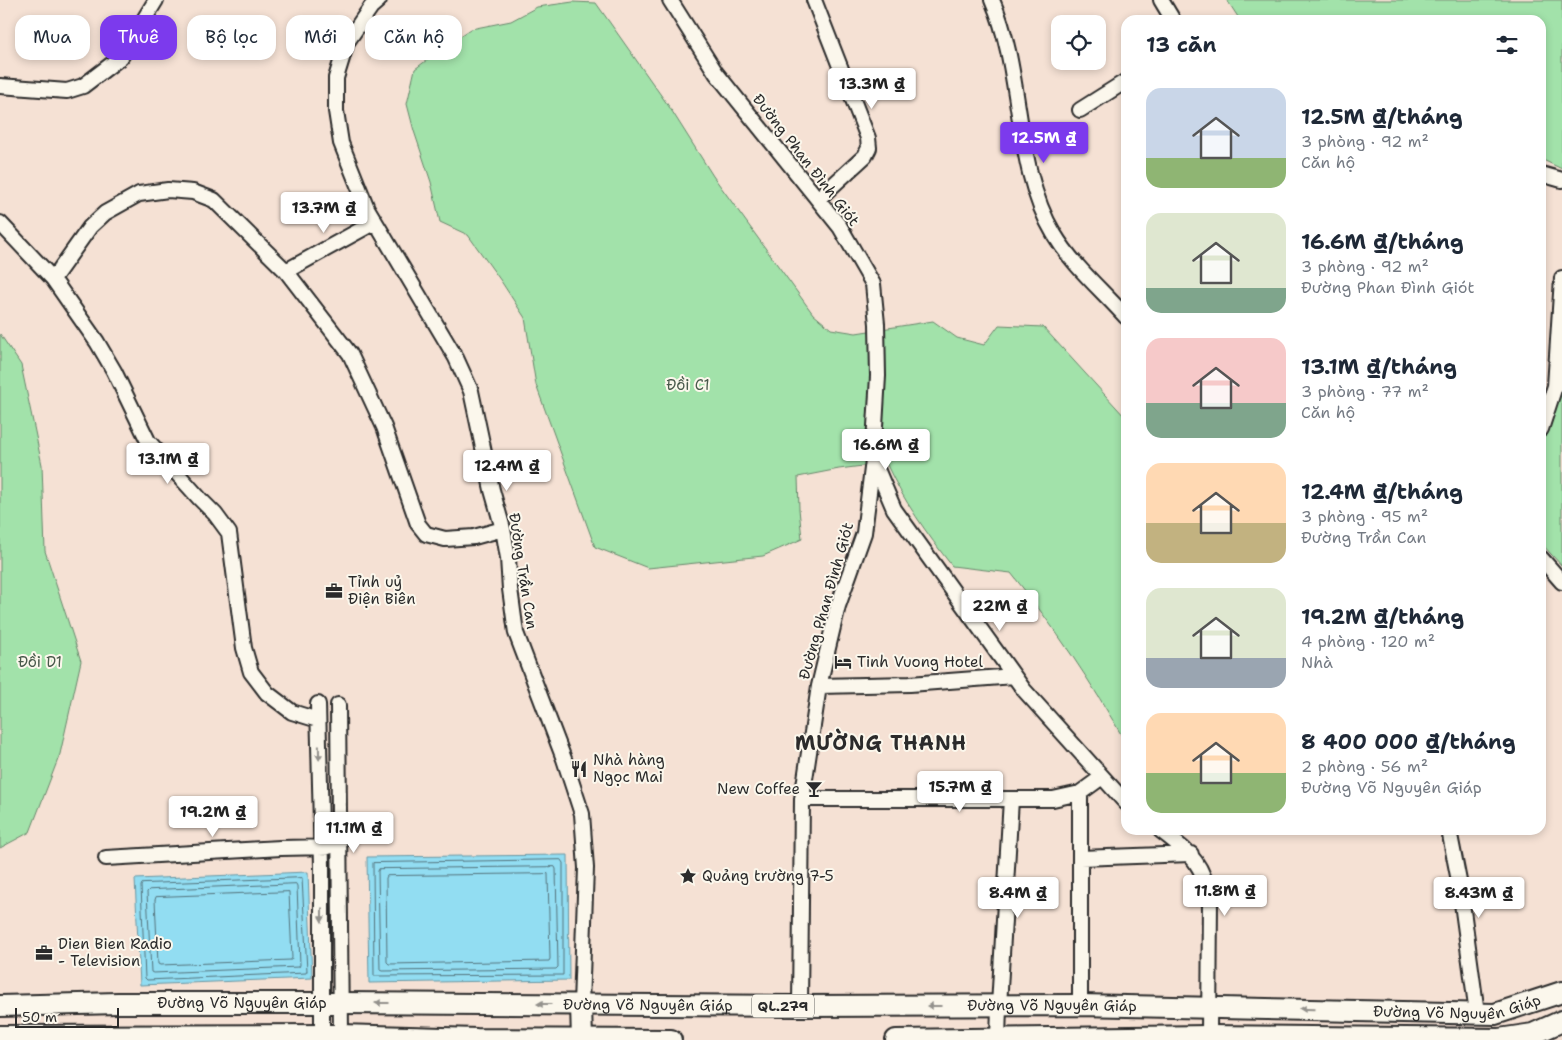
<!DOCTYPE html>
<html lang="vi">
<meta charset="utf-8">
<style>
body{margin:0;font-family:"Shantell Sans",sans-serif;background:#f6f6f7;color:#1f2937;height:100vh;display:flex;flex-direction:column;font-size:19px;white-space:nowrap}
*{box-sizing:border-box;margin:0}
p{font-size:16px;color:#747a83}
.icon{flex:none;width:28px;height:28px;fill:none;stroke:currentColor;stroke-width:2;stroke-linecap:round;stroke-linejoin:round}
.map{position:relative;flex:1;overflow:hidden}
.panel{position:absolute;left:1121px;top:15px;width:425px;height:820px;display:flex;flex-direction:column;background:#fff;border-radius:15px;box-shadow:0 2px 8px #0003}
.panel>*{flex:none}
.top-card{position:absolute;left:15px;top:15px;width:475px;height:45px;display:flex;gap:10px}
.tools{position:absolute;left:1051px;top:15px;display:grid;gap:10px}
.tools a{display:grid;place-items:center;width:55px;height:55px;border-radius:10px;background:#fff;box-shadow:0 2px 8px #0003;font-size:25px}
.scale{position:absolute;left:15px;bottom:12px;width:104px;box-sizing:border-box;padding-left:5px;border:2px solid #2b2b2b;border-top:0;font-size:14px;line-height:18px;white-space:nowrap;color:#2b2b2b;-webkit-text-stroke:4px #fbf7ec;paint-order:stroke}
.price{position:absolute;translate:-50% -42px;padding:0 11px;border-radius:5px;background:#fff;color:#222;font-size:16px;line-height:32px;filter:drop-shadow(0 1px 2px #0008)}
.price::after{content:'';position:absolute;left:50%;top:30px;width:15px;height:11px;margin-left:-8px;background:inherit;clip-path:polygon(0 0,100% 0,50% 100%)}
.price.active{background:#7c3aed;color:#fff}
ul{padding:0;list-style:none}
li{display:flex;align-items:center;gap:15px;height:125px;padding:0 25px}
li span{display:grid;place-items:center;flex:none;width:140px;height:100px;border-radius:15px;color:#555}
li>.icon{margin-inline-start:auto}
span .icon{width:60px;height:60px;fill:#fffc;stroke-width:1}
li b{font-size:21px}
h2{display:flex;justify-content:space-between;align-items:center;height:60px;padding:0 25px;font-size:21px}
.chip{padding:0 18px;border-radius:15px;background:#fff;box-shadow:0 2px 8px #0003;font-size:18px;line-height:45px}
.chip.active{background:#7c3aed;color:#fff}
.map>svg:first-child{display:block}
.green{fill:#a2e2aa;stroke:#66866a}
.water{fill:#92ddf2;stroke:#6996a2}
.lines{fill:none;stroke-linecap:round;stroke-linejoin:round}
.shore{stroke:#54727b;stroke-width:1}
.minor-casing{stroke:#2b2b2b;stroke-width:18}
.highway-casing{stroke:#2b2b2b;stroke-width:24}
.minor{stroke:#fbf7ec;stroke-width:14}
.highway{stroke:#fbf7ec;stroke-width:20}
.oneway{fill:#93918c}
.labels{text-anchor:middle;stroke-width:4;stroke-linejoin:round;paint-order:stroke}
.shield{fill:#fbf7ec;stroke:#696865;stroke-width:1}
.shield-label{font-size:14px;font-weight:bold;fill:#2b2b2b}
.street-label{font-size:15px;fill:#2b2b2b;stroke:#fbf7ec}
.park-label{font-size:15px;fill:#49594b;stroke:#fbf7ec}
.poi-label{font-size:15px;fill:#2b2b2b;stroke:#fbf7ec;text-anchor:start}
.district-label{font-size:20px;font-weight:bold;letter-spacing:1px;fill:#2b2b2b;stroke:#fbf7ec}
</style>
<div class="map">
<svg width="1562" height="1040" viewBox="0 0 1562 1040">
<rect width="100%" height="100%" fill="#f5e1d4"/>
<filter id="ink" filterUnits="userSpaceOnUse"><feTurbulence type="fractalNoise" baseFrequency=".02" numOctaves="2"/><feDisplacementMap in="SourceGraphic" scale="10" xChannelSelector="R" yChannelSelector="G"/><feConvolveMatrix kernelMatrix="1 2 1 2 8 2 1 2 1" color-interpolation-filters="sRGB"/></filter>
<g filter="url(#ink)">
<path class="green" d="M1227,0H1562V169L1541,159V20H1240Z
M573,2L596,3L670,108L713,176L813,314L831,329L856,333L933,321L957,338L984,345L999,325L1043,327L1126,418V743C1092,683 1054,626 1011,573L952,566C927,534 903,500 886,463L839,469L798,477L799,509L802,539L763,556L648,568L595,547L536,385L525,318L501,281L468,235L440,222L431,182L414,131L407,104L415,69L447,45L471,29L511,21L537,7Z
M0,334L21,365L42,465L45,551L81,661L60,754L30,832L0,848Z
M1562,388V566L1541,543V444Z"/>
<path class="water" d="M568,855L569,980L369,983L367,857Z
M308,872L312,978L140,985L135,879Z"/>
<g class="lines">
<path class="shore" d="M561,860L563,863V975L374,976L373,863Z
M555,867L556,869L558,967L556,969L382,971L380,970L378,871L379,869Z
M548,874L550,959L549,961L389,964L387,962L386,878L387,876Z
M302,878L307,971L306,973L147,980L145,978L141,886L142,884Z
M296,884L297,886L300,965L299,967L153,973L151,972L147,892L149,890Z
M289,892L292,958L291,960L160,965L158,964L155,900L156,897Z"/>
<g class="minor-casing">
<path id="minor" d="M379,0L371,7L347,42L336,78V111L341,143L367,208L456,358L471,391L492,490L503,529L508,558L510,589L516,633L564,759L582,814L586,868L581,1004
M670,0L716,73L840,227L873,284L877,324L878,376L873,460L864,533L838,606L819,686L802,799L800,1006
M814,0L868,138L869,148L865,156L818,199
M992,0C1024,72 1013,166 1054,234C1073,266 1102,290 1126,317
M1161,0L1173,20
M0,86L67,91L83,86L121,57L156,0
M1080,110L1126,81
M1541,174L1562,180
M0,223L53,279L97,342L114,371L148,441L200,499L215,514L229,533L244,648L251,672L267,693L292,712L318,720
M286,271L375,222
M53,279L90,227L105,213L139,194L168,190L193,192L214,200L286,271L350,354L384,427L418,524L426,534L445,539L474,537L503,529
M1541,429L1555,386L1562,278
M874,462L894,509L1024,690L1126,803
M1541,558L1562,582
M819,686L910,684L1014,676
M318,704L322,866V1040
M338,705L341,1035L340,1040
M802,799H1053L1080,793L1102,777
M1160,830C1190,854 1202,860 1210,900L1209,1036
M1449,830L1459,881L1477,1013
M106,858L281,848L329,847
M1080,858L1191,854
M1080,1005V793
M998,1039L999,1006L1011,799"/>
</g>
<g class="highway-casing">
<g id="highway">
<path d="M581,1004L582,1040"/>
<path id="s1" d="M0,1006L118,1003H340L800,1006L1080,1005L1495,1014L1562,992"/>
<path d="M0,1036L341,1035L477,1039L671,1040"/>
<path d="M896,1040L1209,1036L1499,1039L1533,1034L1562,1021"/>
</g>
</g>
<use href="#minor" class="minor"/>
<use href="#highway" class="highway"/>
</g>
<defs><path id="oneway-solid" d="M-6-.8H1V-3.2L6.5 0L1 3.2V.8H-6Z" transform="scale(1.25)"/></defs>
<g class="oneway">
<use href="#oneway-solid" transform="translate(319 753) rotate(89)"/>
<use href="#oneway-solid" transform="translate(322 915) rotate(90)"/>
<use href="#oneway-solid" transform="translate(382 1003) rotate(-180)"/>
<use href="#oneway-solid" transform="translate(544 1004) rotate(-180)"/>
<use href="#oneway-solid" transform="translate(934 1006) rotate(-180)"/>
<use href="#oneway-solid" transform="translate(1307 1009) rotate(-179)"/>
</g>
</g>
<defs>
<g id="office-bare" transform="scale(1.35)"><path d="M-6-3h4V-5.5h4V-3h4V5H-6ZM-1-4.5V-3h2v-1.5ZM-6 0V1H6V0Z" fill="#2b2b2b" stroke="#fbf7ec" stroke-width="2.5" paint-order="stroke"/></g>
<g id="hotel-bare" transform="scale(1.35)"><path d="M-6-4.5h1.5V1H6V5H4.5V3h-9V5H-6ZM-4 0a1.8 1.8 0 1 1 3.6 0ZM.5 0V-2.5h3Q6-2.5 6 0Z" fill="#2b2b2b" stroke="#fbf7ec" stroke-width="2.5" paint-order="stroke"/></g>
<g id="restaurant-bare" transform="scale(1.35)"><path d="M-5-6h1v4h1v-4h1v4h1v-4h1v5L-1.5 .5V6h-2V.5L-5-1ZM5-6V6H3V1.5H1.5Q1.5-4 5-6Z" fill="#2b2b2b" stroke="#fbf7ec" stroke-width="2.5" paint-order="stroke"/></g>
<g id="bar-bare" transform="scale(1.35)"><path d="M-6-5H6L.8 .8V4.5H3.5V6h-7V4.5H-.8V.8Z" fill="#2b2b2b" stroke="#fbf7ec" stroke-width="2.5" paint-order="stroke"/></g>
<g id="sight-bare" transform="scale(1.35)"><path d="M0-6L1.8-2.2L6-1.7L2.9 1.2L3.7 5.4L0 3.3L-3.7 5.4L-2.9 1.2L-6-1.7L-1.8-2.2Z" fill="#2b2b2b" stroke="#fbf7ec" stroke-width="2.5" paint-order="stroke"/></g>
</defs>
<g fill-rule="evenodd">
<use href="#office-bare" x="334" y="591"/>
<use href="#hotel-bare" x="843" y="662"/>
<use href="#restaurant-bare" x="579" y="769"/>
<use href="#bar-bare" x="814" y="789"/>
<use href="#sight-bare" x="688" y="876"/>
<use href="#office-bare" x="44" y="953"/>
</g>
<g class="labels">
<rect class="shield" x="752" y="994.5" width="62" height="23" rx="4"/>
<g class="shield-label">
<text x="783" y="1011">QL.279</text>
</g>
<g class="street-label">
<text transform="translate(806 160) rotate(52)" y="5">Đường Phan Đình Giót</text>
<text transform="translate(523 571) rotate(81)" y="5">Đường Trần Can</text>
<text transform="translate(826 601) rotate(-74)" y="5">Đường Phan Đình Giót</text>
<text dy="5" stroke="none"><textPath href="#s1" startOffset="242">Đường Võ Nguyên Giáp</textPath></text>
<text dy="5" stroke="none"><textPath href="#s1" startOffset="1458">Đường Võ Nguyên Giáp</textPath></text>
<text dy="5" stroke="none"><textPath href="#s1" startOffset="648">Đường Võ Nguyên Giáp</textPath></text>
<text dy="5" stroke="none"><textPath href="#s1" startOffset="1052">Đường Võ Nguyên Giáp</textPath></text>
</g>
<g class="park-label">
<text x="688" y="390">Đồi C1</text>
<text x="40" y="667">Đồi D1</text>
</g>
<g class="poi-label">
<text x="348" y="587">Tỉnh uỷ<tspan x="348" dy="17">Điện Biên</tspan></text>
<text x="857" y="667">Tinh Vuong Hotel</text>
<text x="593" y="765">Nhà hàng<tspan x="593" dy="17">Ngọc Mai</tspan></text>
<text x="800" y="794" text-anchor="end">New Coffee</text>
<text x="702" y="881">Quảng trường 7-5</text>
<text x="58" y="949">Dien Bien Radio<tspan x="58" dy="17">- Television</tspan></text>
</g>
<g class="district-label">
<text x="881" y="750">MƯỜNG THANH</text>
</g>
</g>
</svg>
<div class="tools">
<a><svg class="icon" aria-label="locate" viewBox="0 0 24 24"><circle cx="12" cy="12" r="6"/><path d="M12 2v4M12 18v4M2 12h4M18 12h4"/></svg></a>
</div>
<div class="scale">50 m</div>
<b class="price" style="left:872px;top:110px">13.3M ₫</b>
<b class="price active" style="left:1044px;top:164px">12.5M ₫</b>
<b class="price" style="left:324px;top:234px">13.7M ₫</b>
<b class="price" style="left:886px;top:471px">16.6M ₫</b>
<b class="price" style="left:168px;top:485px">13.1M ₫</b>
<b class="price" style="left:507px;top:492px">12.4M ₫</b>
<b class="price" style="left:1000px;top:632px">22M ₫</b>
<b class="price" style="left:960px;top:813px">15.7M ₫</b>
<b class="price" style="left:213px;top:838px">19.2M ₫</b>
<b class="price" style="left:354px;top:854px">11.1M ₫</b>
<b class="price" style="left:1225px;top:917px">11.8M ₫</b>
<b class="price" style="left:1018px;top:919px">8.4M ₫</b>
<b class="price" style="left:1479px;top:919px">8.43M ₫</b>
<div class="top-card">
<a class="chip">Mua</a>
<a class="chip active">Thuê</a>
<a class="chip">Bộ lọc</a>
<a class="chip">Mới</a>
<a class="chip">Căn hộ</a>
</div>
<section class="panel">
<h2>13 căn<svg class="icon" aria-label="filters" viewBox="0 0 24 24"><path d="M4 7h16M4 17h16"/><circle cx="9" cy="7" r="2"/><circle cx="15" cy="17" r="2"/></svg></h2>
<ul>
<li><span style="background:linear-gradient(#c9d6e8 70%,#8fb573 0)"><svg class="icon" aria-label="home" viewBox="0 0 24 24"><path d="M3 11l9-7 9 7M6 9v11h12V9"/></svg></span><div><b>12.5M ₫/tháng</b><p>3 phòng · 92 m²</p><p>Căn hộ</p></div></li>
<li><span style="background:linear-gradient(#dfe7d0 75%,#7fa58c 0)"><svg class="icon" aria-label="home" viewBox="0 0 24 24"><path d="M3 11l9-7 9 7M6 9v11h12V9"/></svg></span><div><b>16.6M ₫/tháng</b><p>3 phòng · 92 m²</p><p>Đường Phan Đình Giót</p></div></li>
<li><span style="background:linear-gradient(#f6c9c9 65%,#7fa58c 0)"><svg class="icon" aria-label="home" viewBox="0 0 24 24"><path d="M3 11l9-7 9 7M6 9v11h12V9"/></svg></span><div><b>13.1M ₫/tháng</b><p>3 phòng · 77 m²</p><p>Căn hộ</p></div></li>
<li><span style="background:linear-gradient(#ffd9b3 60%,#c2b280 0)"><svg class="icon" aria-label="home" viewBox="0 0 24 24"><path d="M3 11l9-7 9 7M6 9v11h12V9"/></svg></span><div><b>12.4M ₫/tháng</b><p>3 phòng · 95 m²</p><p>Đường Trần Can</p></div></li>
<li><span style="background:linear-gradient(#dfe7d0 70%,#9aa5b1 0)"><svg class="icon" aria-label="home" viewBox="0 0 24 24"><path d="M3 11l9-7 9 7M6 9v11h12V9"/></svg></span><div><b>19.2M ₫/tháng</b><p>4 phòng · 120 m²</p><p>Nhà</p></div></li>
<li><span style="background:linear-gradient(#ffd9b3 60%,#8fb573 0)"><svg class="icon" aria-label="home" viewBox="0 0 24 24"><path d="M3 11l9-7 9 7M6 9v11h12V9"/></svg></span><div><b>8 400 000 ₫/tháng</b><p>2 phòng · 56 m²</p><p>Đường Võ Nguyên Giáp</p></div></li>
</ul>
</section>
</div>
